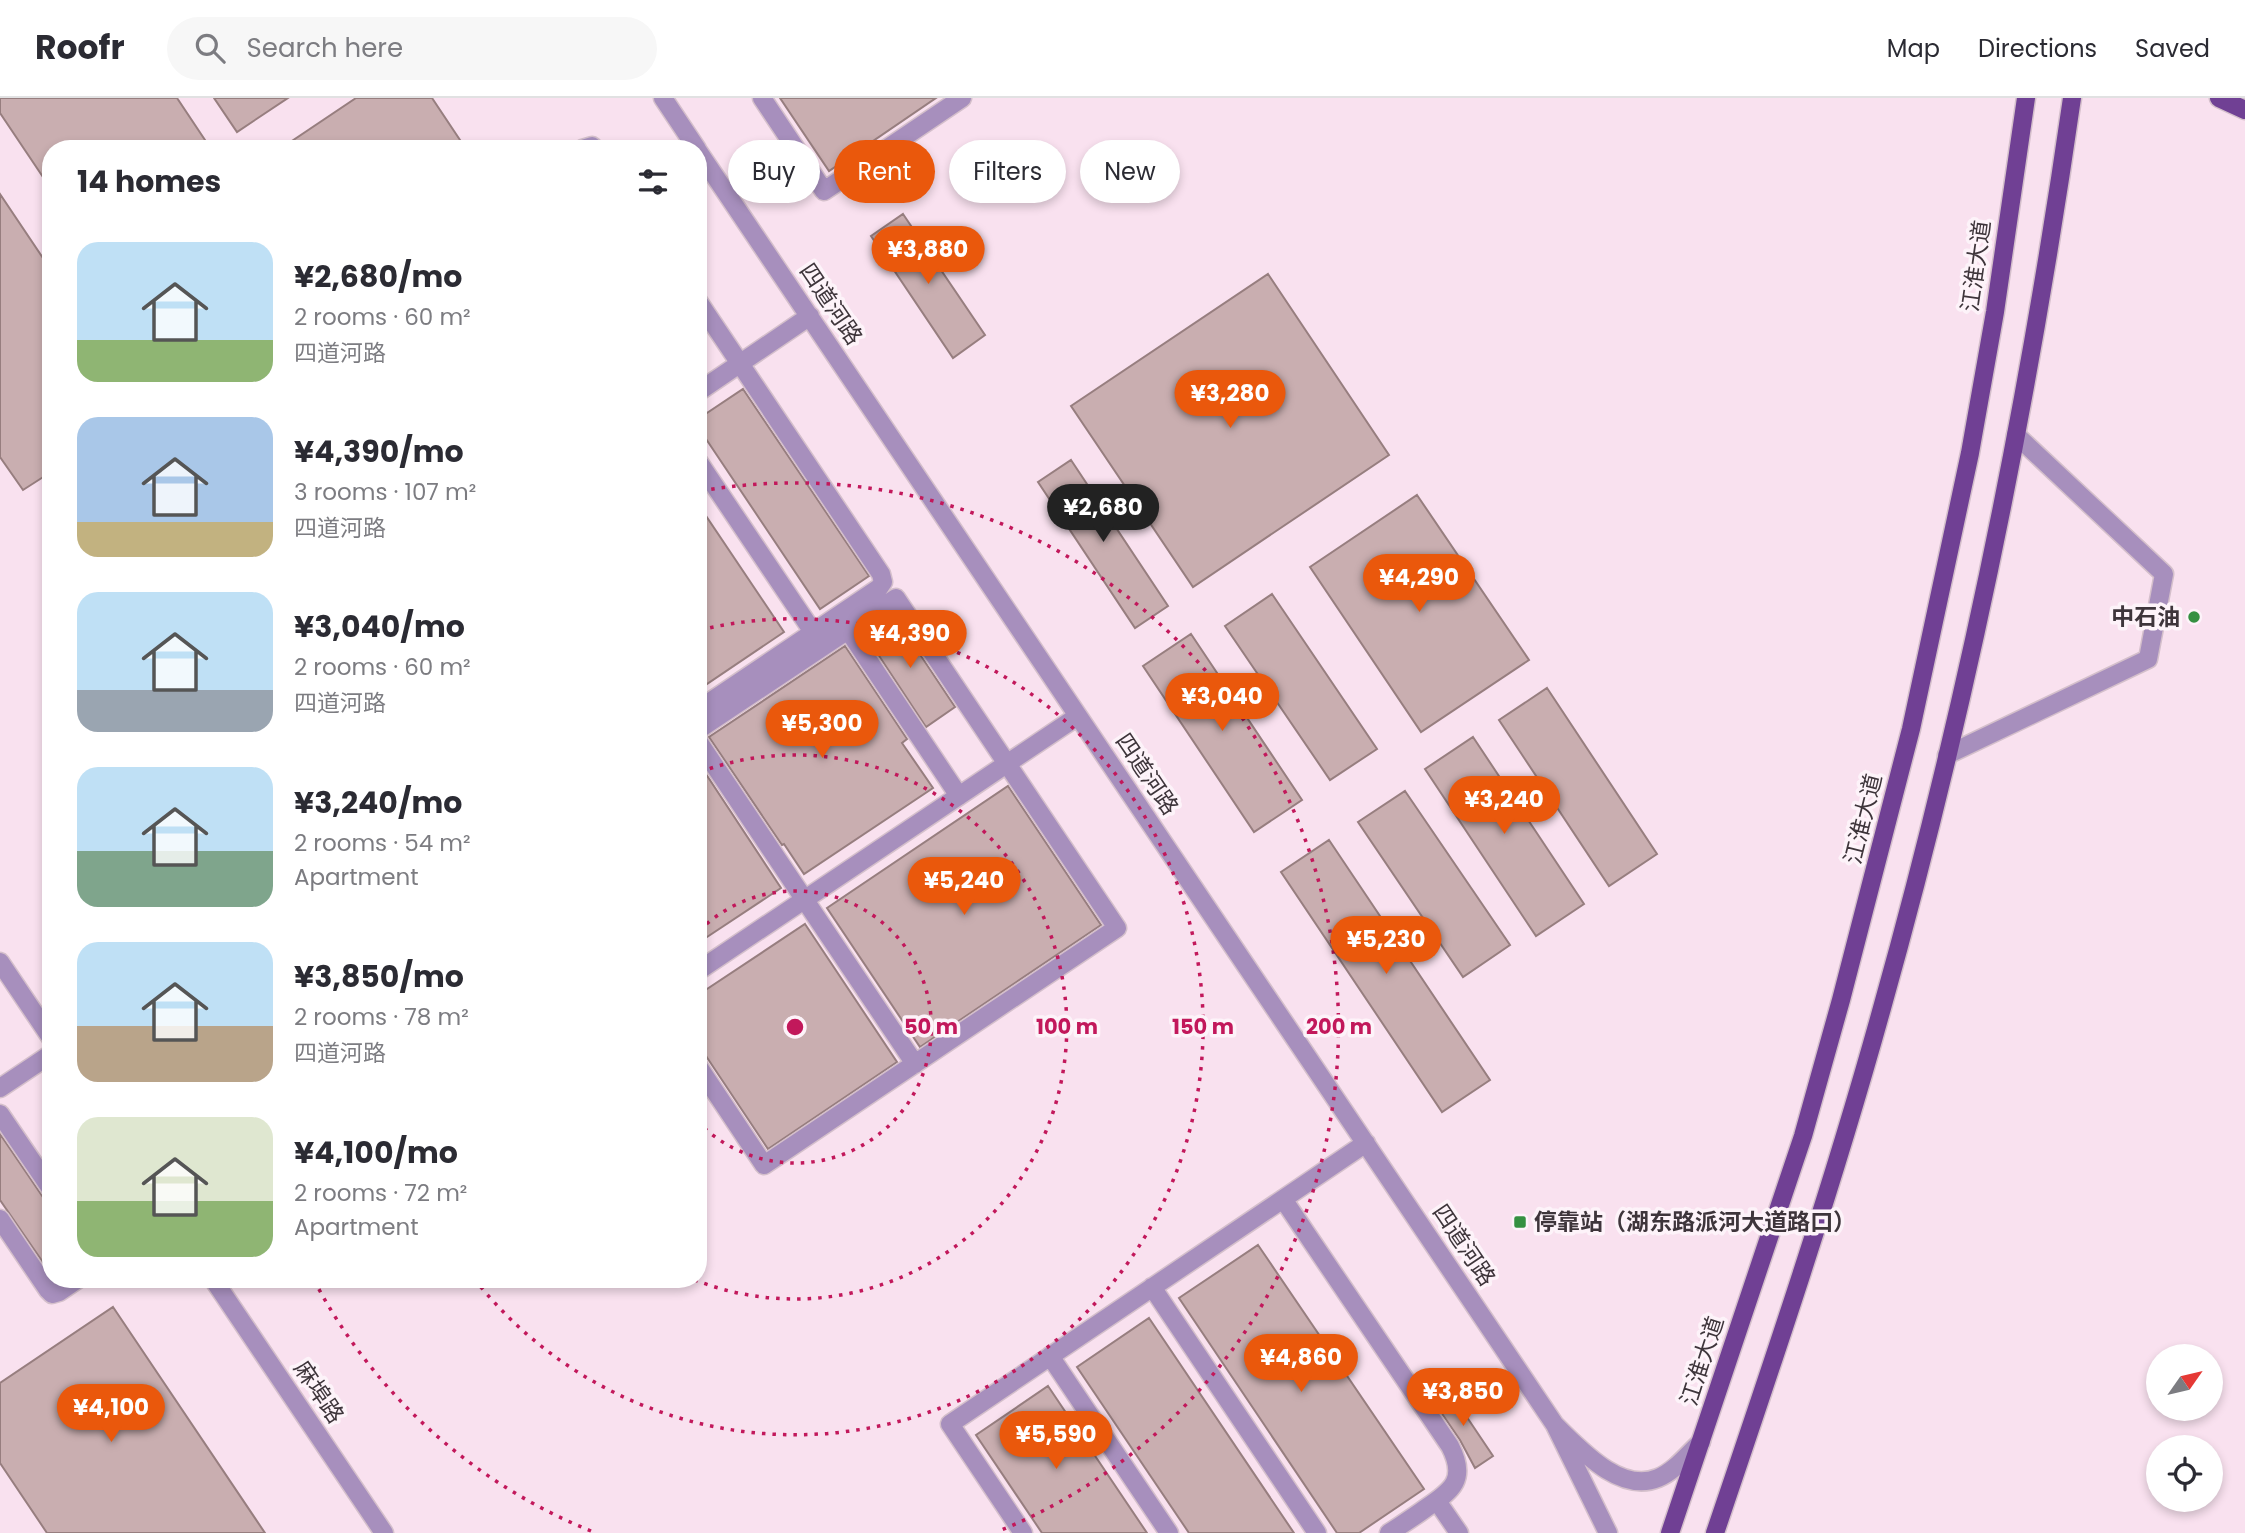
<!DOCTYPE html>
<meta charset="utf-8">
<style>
body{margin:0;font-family:Poppins,"Noto Sans SC",sans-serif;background:#f7f7f7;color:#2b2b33;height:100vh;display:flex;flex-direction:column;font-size:26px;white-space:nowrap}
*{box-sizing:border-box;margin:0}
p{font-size:23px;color:#7c7c81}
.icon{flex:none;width:38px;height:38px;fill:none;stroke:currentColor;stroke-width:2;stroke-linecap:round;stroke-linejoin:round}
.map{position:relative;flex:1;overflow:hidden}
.panel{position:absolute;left:42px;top:42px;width:665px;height:1148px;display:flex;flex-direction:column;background:#fff;border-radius:28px;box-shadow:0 4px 10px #0003}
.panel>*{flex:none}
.banner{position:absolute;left:728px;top:42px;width:665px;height:63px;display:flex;gap:14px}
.needle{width:46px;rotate:56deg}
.controls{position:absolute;left:2146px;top:1246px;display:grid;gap:14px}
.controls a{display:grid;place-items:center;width:77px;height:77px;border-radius:50%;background:#fff;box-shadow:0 4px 10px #0003;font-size:35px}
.price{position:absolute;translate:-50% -60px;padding:0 16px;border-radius:24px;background:#ea580c;color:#fff;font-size:23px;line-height:46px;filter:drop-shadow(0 2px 4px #0008)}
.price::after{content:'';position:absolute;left:50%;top:42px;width:21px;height:16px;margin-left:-10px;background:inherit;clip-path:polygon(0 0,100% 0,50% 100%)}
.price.on{background:#222;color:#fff}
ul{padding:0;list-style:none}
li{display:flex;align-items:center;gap:21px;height:175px;padding:0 35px}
li span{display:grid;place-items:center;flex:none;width:196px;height:140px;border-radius:21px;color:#555}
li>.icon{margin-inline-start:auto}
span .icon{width:84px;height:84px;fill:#fffc;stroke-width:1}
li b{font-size:30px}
h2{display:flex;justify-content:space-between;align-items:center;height:84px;padding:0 35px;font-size:30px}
.chip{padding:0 24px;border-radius:32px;background:#fff;box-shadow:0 4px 10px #0003;font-size:24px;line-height:63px}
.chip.on{background:#ea580c;color:#fff}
header{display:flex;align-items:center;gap:42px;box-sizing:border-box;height:98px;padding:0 35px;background:#fff;border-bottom:2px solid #e1e1e2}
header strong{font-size:33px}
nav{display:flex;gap:38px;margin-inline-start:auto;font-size:24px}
.search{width:490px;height:63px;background:#f7f7f7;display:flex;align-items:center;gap:18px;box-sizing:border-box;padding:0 24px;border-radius:38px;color:#7c7c81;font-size:26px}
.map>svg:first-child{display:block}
.building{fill:#c9aeb0;stroke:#977e7f;stroke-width:2}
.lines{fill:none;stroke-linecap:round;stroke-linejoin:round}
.minor-casing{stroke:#d4bfcb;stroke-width:21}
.major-casing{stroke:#d4bfcb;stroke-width:21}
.minor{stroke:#a78fbd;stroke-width:18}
.major{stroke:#704094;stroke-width:18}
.ring{fill:none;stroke:#c2185b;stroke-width:3.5;stroke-dasharray:3.5 7}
.poi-dot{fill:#359041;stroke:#fdf3f9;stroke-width:2.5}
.labels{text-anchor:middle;stroke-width:7;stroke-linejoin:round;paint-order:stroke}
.street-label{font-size:23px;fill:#3e353b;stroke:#fdf3f9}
.poi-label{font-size:23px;font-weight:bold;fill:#3e353b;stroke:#fdf3f9;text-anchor:end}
.centre{fill:#c2185b;stroke:#fdf3f9;stroke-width:3.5}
.ring-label{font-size:21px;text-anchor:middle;font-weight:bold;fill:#c2185b;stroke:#fdf3f9;stroke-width:7;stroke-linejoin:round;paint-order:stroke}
</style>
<header>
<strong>Roofr</strong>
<div class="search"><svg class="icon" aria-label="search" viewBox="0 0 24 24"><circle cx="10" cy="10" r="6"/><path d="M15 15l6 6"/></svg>Search here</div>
<nav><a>Map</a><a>Directions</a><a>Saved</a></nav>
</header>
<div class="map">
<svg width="2245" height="1435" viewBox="0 0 2245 1435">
<rect width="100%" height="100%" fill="#f9e1ef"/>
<path class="building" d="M0,0H177L211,51H51V91L0,15Z
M214,0H288L237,34Z
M356,0H432L466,51H280Z
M780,0H936L829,73Z
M0,96L51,172V374L23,392L0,359Z
M903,116L985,237L953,260L871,138Z
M1268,176L1389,357L1193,489L1071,308Z
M743,291L869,478L820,511L698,329V321Z
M1071,362L1168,508L1135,530L1038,384Z
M1417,397L1529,562L1421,634L1310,469Z
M698,406L784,534L698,592Z
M1272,496L1377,651L1330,682L1225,528Z
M893,516L955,609L926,629L864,535Z
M1191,536L1302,702L1254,734L1143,568Z
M845,548L907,641L902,645L933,690L804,776L784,746L782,747L709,639Z
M1547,590L1657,756L1609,788L1499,622Z
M1473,639L1584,806L1536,838L1425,671Z
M698,664L781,790L698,845Z
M1008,688L1101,827L920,949L827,810Z
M1405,693L1510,847L1463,879L1358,724Z
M1329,742L1490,982L1442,1014L1281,774Z
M805,826L897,964L768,1051L698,946V897Z
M0,1036L51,1111V1176L0,1102Z
M1258,1147L1424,1391L1359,1435H1337L1179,1200Z
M113,1209L265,1435H47L0,1365V1285Z
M1149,1220L1294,1435H1189L1077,1269Z
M1048,1288L1147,1435H1042L976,1337Z
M1448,1291L1493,1358L1475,1370L1460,1342L1432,1301Z"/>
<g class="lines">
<g class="minor-casing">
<path id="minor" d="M663,0L697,51
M762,0L824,93L962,0
M582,51L592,48L595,51
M698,53L1555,1327
M698,203L881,476L883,484L879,490L698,612
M698,294L810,218
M698,363L813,534
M848,532L959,698
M698,632L896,500L1117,830L764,1067L698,968
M698,643L915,966
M1947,657L2148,561L2164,476L2016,337
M0,864L51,940
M698,873L1078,618
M0,990L51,956
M0,1016L51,1091
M1283,1101L1450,1348C1467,1381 1453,1392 1426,1410C1414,1419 1401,1427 1389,1435
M0,1121L48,1192L52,1196L59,1194L78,1181
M213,1181L384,1435
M1152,1189L1317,1435
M1050,1258L1169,1435
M1437,1403L1459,1435
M1023,1435L950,1326L1366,1045
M1608,1435L1555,1327C1580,1351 1620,1396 1658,1380C1675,1373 1688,1356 1701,1344"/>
</g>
<g class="major-casing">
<path id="major" d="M2219,0L2245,12
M1670,1435L1803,1038L1841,902L1911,631L1970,355L1995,214L2026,0
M1715,1435C1774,1261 1833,1087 1882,910C1966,611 2028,307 2072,0"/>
</g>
<use href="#minor" class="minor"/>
<use href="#major" class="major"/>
</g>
<g class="ring">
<path d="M699 833A136 136 0 1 1 699 1025"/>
<path d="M700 674A272 272 0 1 1 695 1182"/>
<path d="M700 532A408 408 0 1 1 476 1183"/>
<path d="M591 1433A544 544 0 0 1 315 1184M701 393A544 544 0 0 1 999 1433"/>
</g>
<g class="poi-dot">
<circle cx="2194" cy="519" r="7"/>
<rect x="1513" y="1117" width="14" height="14" rx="3.5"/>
</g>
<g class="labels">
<g class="street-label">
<text transform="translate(1976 168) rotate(-82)" y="8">江淮大道</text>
<text transform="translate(831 206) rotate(56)" y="8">四道河路</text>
<text transform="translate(1147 676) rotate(56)" y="8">四道河路</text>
<text transform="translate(1863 721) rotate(-76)" y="8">江淮大道</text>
<text transform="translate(1464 1147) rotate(56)" y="8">四道河路</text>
<text transform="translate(1702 1263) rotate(-72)" y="8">江淮大道</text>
<text transform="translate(319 1294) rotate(56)" y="8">麻埠路</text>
</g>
<g class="poi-label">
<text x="2180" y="527">中石油</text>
<text x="1534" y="1132" text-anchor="start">停靠站（湖东路派河大道路口）</text>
</g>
</g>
<circle cx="795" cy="929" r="10" class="centre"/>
<g class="ring-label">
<text x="931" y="936">50 m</text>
<text x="1067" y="936">100 m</text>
<text x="1203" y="936">150 m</text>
<text x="1339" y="936">200 m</text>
</g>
</svg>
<div class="controls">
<a><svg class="needle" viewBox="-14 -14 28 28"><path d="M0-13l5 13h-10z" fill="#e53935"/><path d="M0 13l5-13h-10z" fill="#7c7c81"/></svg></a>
<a><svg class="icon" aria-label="locate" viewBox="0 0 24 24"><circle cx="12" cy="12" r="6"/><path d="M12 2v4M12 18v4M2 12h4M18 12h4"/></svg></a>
</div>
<b class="price" style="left:928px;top:188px">¥3,880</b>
<b class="price" style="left:1230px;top:332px">¥3,280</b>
<b class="price on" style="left:1103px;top:446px">¥2,680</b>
<b class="price" style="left:1419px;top:516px">¥4,290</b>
<b class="price" style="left:910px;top:572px">¥4,390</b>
<b class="price" style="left:1222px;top:635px">¥3,040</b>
<b class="price" style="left:822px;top:662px">¥5,300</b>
<b class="price" style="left:1504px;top:738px">¥3,240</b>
<b class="price" style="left:964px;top:819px">¥5,240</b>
<b class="price" style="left:1386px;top:878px">¥5,230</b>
<b class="price" style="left:1301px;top:1296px">¥4,860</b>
<b class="price" style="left:1463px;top:1330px">¥3,850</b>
<b class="price" style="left:111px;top:1346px">¥4,100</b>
<b class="price" style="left:1056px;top:1373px">¥5,590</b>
<div class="banner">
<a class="chip">Buy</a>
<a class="chip on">Rent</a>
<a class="chip">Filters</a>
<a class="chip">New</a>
</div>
<section class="panel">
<h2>14 homes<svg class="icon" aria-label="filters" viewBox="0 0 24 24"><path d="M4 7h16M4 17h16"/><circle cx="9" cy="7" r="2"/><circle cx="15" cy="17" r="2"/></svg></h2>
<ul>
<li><span style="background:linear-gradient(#bfe0f5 70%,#8fb573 0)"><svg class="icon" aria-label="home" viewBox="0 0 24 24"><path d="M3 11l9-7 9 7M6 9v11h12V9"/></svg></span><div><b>¥2,680/mo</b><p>2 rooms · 60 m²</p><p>四道河路</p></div></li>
<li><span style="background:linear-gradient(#a9c7e8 75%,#c2b280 0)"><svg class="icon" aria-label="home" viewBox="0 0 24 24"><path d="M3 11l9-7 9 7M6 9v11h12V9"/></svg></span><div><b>¥4,390/mo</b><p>3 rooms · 107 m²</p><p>四道河路</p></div></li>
<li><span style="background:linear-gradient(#bfe0f5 70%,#9aa5b1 0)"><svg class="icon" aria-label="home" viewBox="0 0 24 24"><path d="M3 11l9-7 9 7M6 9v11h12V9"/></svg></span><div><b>¥3,040/mo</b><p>2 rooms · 60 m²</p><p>四道河路</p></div></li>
<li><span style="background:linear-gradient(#bfe0f5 60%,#7fa58c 0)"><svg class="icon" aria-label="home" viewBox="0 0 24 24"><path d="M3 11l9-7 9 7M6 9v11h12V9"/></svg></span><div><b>¥3,240/mo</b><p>2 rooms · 54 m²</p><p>Apartment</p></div></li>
<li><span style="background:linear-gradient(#bfe0f5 60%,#b9a48a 0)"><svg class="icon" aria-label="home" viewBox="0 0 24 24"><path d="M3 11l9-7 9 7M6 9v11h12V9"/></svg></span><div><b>¥3,850/mo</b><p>2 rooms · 78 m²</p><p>四道河路</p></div></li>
<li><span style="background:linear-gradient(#dfe7d0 60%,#8fb573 0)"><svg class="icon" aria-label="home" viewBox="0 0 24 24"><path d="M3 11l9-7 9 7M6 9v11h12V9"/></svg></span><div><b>¥4,100/mo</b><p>2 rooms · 72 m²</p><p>Apartment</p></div></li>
</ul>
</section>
</div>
